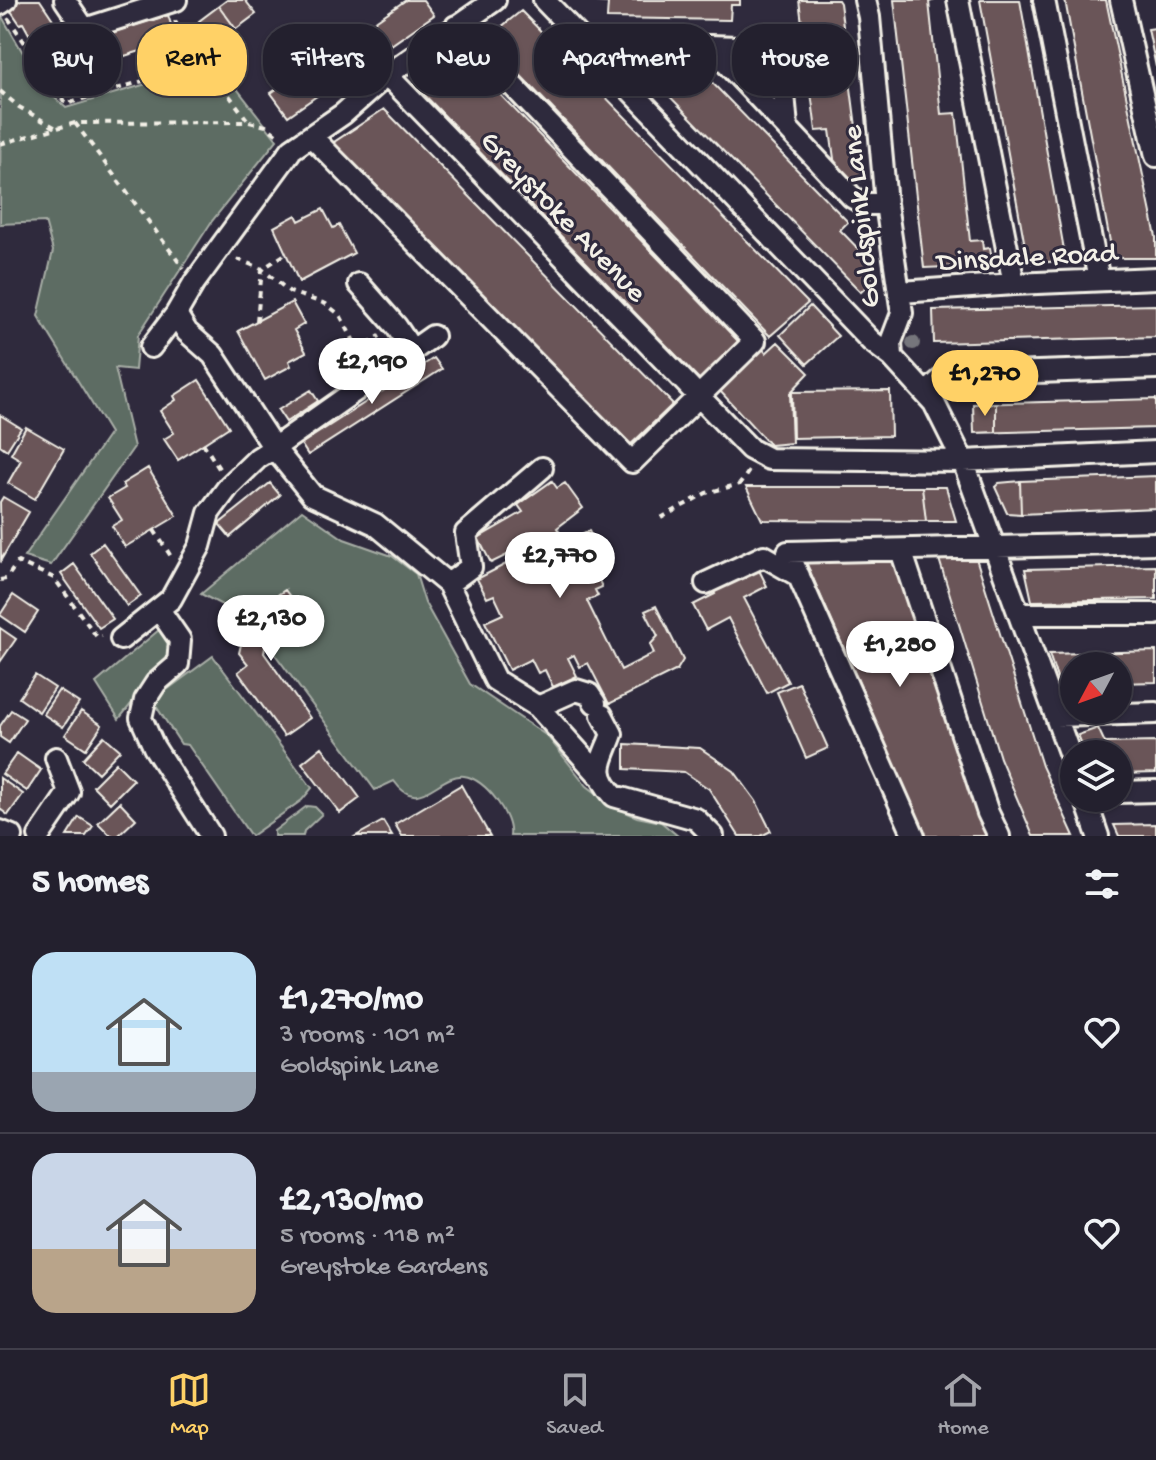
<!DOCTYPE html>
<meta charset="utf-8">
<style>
body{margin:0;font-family:"Gochi Hand",sans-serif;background:#2b2836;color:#f1f3f6;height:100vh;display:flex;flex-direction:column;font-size:30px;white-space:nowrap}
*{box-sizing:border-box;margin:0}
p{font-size:26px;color:#a3a3aa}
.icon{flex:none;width:44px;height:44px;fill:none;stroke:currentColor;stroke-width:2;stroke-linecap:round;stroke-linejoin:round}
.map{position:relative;height:836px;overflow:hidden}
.side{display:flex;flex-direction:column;background:#23202e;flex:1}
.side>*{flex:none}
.top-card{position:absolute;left:24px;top:24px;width:1108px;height:72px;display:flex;gap:16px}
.needle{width:52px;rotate:229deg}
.tools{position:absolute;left:1060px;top:652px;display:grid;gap:16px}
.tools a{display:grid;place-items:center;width:72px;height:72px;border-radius:50%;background:#23202e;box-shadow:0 2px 6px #0004,0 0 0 2px #403e4a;font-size:40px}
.price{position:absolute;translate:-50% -68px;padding:0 18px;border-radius:28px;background:#fff;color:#222;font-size:26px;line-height:52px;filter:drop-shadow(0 2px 4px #0008)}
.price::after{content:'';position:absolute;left:50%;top:48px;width:24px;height:18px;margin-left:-12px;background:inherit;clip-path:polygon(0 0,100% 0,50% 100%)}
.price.on{background:#ffd166;color:#111}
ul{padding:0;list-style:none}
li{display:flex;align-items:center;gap:24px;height:200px;padding:0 32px}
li+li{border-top:2px solid #403e4a}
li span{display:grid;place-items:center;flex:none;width:224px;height:160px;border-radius:24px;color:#555}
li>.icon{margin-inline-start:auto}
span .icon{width:96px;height:96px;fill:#fffc;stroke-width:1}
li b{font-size:34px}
h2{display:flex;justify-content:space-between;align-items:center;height:96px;padding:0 32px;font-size:34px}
.pill{padding:0 28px;border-radius:32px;background:#23202e;box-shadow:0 2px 6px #0004,0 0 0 2px #403e4a;font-size:28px;line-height:72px}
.pill.on{background:#ffd166;color:#111}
.tabs{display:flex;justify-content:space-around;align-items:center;height:112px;border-top:2px solid #403e4a;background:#23202e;font-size:22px;color:#a3a3aa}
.tabs a{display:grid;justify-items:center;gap:4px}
.tabs .on{color:#ffd166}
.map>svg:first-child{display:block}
.green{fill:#5d6c64;stroke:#a8aea6;stroke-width:2}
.building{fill:#6a5559;stroke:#f4f1e8;stroke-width:2}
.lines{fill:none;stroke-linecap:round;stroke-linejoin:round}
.minor-casing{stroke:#f4f1e8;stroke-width:26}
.path{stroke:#f4f1e8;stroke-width:4;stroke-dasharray:6 6;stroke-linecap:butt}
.minor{stroke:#2f2a3d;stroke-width:20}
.tree{fill:#76767b}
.labels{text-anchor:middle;stroke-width:6;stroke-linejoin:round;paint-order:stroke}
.street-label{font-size:30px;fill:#f4f1e8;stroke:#2f2a3d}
</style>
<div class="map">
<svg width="1156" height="836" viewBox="0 0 1156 836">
<rect width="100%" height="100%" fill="#2f2a3d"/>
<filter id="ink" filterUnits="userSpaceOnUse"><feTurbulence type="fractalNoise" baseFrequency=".0125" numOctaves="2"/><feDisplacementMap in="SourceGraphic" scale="16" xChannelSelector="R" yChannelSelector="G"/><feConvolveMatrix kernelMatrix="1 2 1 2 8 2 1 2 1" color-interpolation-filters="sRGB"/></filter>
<g filter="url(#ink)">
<path class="green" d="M1,15L43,87L66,108L217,63L277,140L212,221L138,335L135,370L115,368L134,447L51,565L24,557L110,433L38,316L53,251L45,222L0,224Z
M302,510L344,539L392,556L416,574L425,603L470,684L547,736L587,786L616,808L637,817L661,822L678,836H510C513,816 485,778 464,776C438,773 419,817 394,781L375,790L266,642L285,590L245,617L201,594Z
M166,624L174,651L119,719L96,683Z
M213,656L312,788L302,800L251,836L188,745L181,744L156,706L160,695Z
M307,806L315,807L322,814L304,831L303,836H274V831Z"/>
<path class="building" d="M21,0H40L68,42L43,59L23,23L20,24L9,8Z
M227,0H245L256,14L236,29L219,6Z
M406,0H423L434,15L391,45L374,22Z
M597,0H740V5H731L730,20L607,18L608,3L597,2Z
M799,0H838L840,3L863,181L852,183L835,166L830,130L816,131Z
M894,0H935L929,2L941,114L956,113L970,241L982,240L983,249L990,248L993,265L924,268Z
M980,0H1020L1066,261L1028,263Z
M1065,0H1106L1156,237V258H1113Z
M219,6L236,29L216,44L199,21Z
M521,11L808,303L770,336L486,39Z
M168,15L176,40L89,67L81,42Z
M365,28L381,51L338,81L322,58Z
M1156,28V67L1148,29Z
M61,47L69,59L85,53L89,67L58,79L43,59Z
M665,51L685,71L693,63L848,222L840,230L871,262L863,269L873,280L861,292L645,71Z
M459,52L739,342L700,380L414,84Z
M314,63L331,86L288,116L271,93Z
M384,109L673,404L625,450L331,144Z
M323,209L333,228L339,225L354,253L299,282L274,227L296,215L299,221Z
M292,302L304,324L294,330L306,352L289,361L291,366L265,380L238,331Z
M1156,305V337L934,343L933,310Z
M810,306L838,336L807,364L780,335Z
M778,342L809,373L790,393L792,443L770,445L719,390L762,348L766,353Z
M379,347L386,359L354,379L346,367Z
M434,358L442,369L308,455L301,444Z
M199,380L229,427L178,460L164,439L174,433L160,411L176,400L174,396Z
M311,390L318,401L286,422L278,410Z
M890,391L891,436L793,438L792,392Z
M1156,399V428L974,433L973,404Z
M996,403V432L974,433L973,404Z
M0,415L21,428L7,450L0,445Z
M26,427L64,449L35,499L8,483L21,460L11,454Z
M148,468L177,516L125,547L112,526L122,520L108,498L125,488L122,484Z
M1156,476V508L1021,514L1020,481Z
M552,481L557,488L565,483L583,508L557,528L561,535L566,533L570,541L589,531L607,566L595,572L602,587L595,590L598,596L587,601L621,670L654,653L650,645L658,636L645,611L656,606L683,660L677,670L609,704L588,663L580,667L574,655L568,658L577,676L553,687L545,670L538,673L531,659L509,670L485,622L503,614L494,595L487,598L477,579L514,560L511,553L491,563L478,538L523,512L518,505Z
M1020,481L1021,514L1007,513L995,487L999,483Z
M270,483L280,495L230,537L219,524Z
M746,487H922L926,521L762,520Z
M922,487H946L956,521H926Z
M3,497L29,512L1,560L0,502Z
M103,543L141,596L127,606L90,553Z
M894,556L989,836H926L805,560Z
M976,558L1042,766L1074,836H1033L1000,758L939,559Z
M74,564L113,619L99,628L61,574Z
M757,566L767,586L744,598L788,682L767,693L728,618L706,630L693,605L715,594L713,590Z
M1156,566V599L1032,601L1025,569Z
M285,590L304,615L266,642L264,653L310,718L284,736L238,672L248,664L239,653L243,636L253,627L245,617Z
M13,595L38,612L25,632L0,615Z
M0,628L16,639L0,662Z
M1156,651V682L1118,683V666H1074V684H1059L1049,654Z
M35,675L55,688L39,712L19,698Z
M799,683L828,748L806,758L777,692Z
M59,690L79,703L63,727L43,714Z
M11,710L25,719L9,743L0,737V726Z
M81,711L102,725L86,749L65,735Z
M1098,728L1105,743L1156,742V773L1118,774V754H1086L1078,735Z
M104,736L120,750L98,773L83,759Z
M625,744L700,748L734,771L756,801L771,831L761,836H739L709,789L684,772L625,769Z
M322,747L360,798L340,813L302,763Z
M17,753L41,770L27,791L2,774Z
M116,763L133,780L110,803L93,786Z
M0,778L23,794L8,815L0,809Z
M461,785L490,836H402L395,824Z
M120,802L136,819L118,836H111L98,823Z
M79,817L93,826L86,836H67Z
M383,821L392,836H356Z
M1156,824V836H1119L1114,825Z"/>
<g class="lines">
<g class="minor-casing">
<path id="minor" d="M65,0L82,25L91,27L176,0
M544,0L871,341L892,357
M865,0L869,17L886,204L902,313L891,342L892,357L934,403L963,461L1074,766
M958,0L1014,284
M1044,0L1099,280
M1121,0L1156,156
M0,4L6,0
M588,46H710L852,197L864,204H886
M710,46L766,48L781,60L787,127
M387,75L750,449L769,459L963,461L1156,452
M312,137L632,462L755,341L456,26
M359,284L396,326L412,350
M901,292L1014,284L1156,278
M433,336L274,448L312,495L375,524L448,584L495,680L538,707L576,690L589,694L595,703
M151,347L176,314
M926,393L943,378L952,375L1156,368
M901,550L988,813L999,836
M706,583L764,556L799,576
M448,584L471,567L466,533L542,468
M160,611L180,640L178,664L156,683L145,700L141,718L154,747L211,836
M1020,614H1156
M121,639L171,599L200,546L209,513L229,486L258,458L274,448L213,355L187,332L176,314L194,283L292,149L343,114L387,75L495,0
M538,707L599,775
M602,715L612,734C602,762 591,771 614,796L696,819L713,836
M1056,716L1156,713
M1118,792L1156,791
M1085,798L1098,836
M0,831L12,836
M39,836L69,792L56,758
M914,836L788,552L1156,543"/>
</g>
<path class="path" d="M8,18L66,104L190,67L175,20
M179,28L249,122
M0,91L19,107L56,128
M75,123L184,269
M0,144L75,123L249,122L266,126L279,136
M237,259L262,269L290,292L326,304L340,315L358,349L380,336
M257,321L262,269L287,253
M203,443L220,470
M661,518L706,493L740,484L751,468
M154,530L172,558
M0,580L6,579L18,562L54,578L97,637L102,636"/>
<use href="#minor" class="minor"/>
</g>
<circle class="tree" cx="913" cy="343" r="7"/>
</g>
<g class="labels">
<g class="street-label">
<text transform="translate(565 215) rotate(46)" y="10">Greystoke Avenue</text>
<text transform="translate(859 217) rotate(-96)" y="10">Goldspink Lane</text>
<text transform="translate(1027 255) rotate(-3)" y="10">Dinsdale Road</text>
</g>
</g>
</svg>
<div class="tools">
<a><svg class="needle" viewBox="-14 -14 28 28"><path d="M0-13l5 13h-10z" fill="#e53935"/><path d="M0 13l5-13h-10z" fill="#a3a3aa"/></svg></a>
<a><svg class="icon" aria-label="layers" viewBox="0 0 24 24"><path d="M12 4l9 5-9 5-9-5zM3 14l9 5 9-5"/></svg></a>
</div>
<b class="price" style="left:372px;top:406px">£2,190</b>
<b class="price on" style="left:985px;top:418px">£1,270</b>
<b class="price" style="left:560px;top:600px">£2,770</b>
<b class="price" style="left:271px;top:663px">£2,130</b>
<b class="price" style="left:900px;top:689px">£1,280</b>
<div class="top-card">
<a class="pill">Buy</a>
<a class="pill on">Rent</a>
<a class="pill">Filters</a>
<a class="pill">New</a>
<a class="pill">Apartment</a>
<a class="pill">House</a>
</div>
</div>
<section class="side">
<h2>5 homes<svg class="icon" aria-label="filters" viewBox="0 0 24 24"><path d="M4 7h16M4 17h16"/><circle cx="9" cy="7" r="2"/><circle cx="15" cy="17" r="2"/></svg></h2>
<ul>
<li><span style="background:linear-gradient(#bfe0f5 75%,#9aa5b1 0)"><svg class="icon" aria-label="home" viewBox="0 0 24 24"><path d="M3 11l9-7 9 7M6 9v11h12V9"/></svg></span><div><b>£1,270/mo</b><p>3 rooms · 101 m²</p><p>Goldspink Lane</p></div><svg class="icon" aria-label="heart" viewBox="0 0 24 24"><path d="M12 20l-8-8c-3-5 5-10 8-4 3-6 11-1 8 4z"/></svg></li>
<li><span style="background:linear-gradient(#c9d6e8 60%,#b9a48a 0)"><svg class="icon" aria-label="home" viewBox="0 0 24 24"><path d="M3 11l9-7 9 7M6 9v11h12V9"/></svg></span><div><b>£2,130/mo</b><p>5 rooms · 118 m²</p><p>Greystoke Gardens</p></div><svg class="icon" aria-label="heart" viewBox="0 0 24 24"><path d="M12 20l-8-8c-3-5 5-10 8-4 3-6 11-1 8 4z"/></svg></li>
</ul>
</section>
<nav class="tabs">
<a class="on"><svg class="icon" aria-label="map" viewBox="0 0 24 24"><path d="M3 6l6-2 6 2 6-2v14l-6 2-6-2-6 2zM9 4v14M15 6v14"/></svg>Map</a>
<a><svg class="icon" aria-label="saved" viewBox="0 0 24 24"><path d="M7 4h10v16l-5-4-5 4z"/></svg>Saved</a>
<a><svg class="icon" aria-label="home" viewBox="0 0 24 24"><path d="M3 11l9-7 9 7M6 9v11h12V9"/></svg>Home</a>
</nav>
